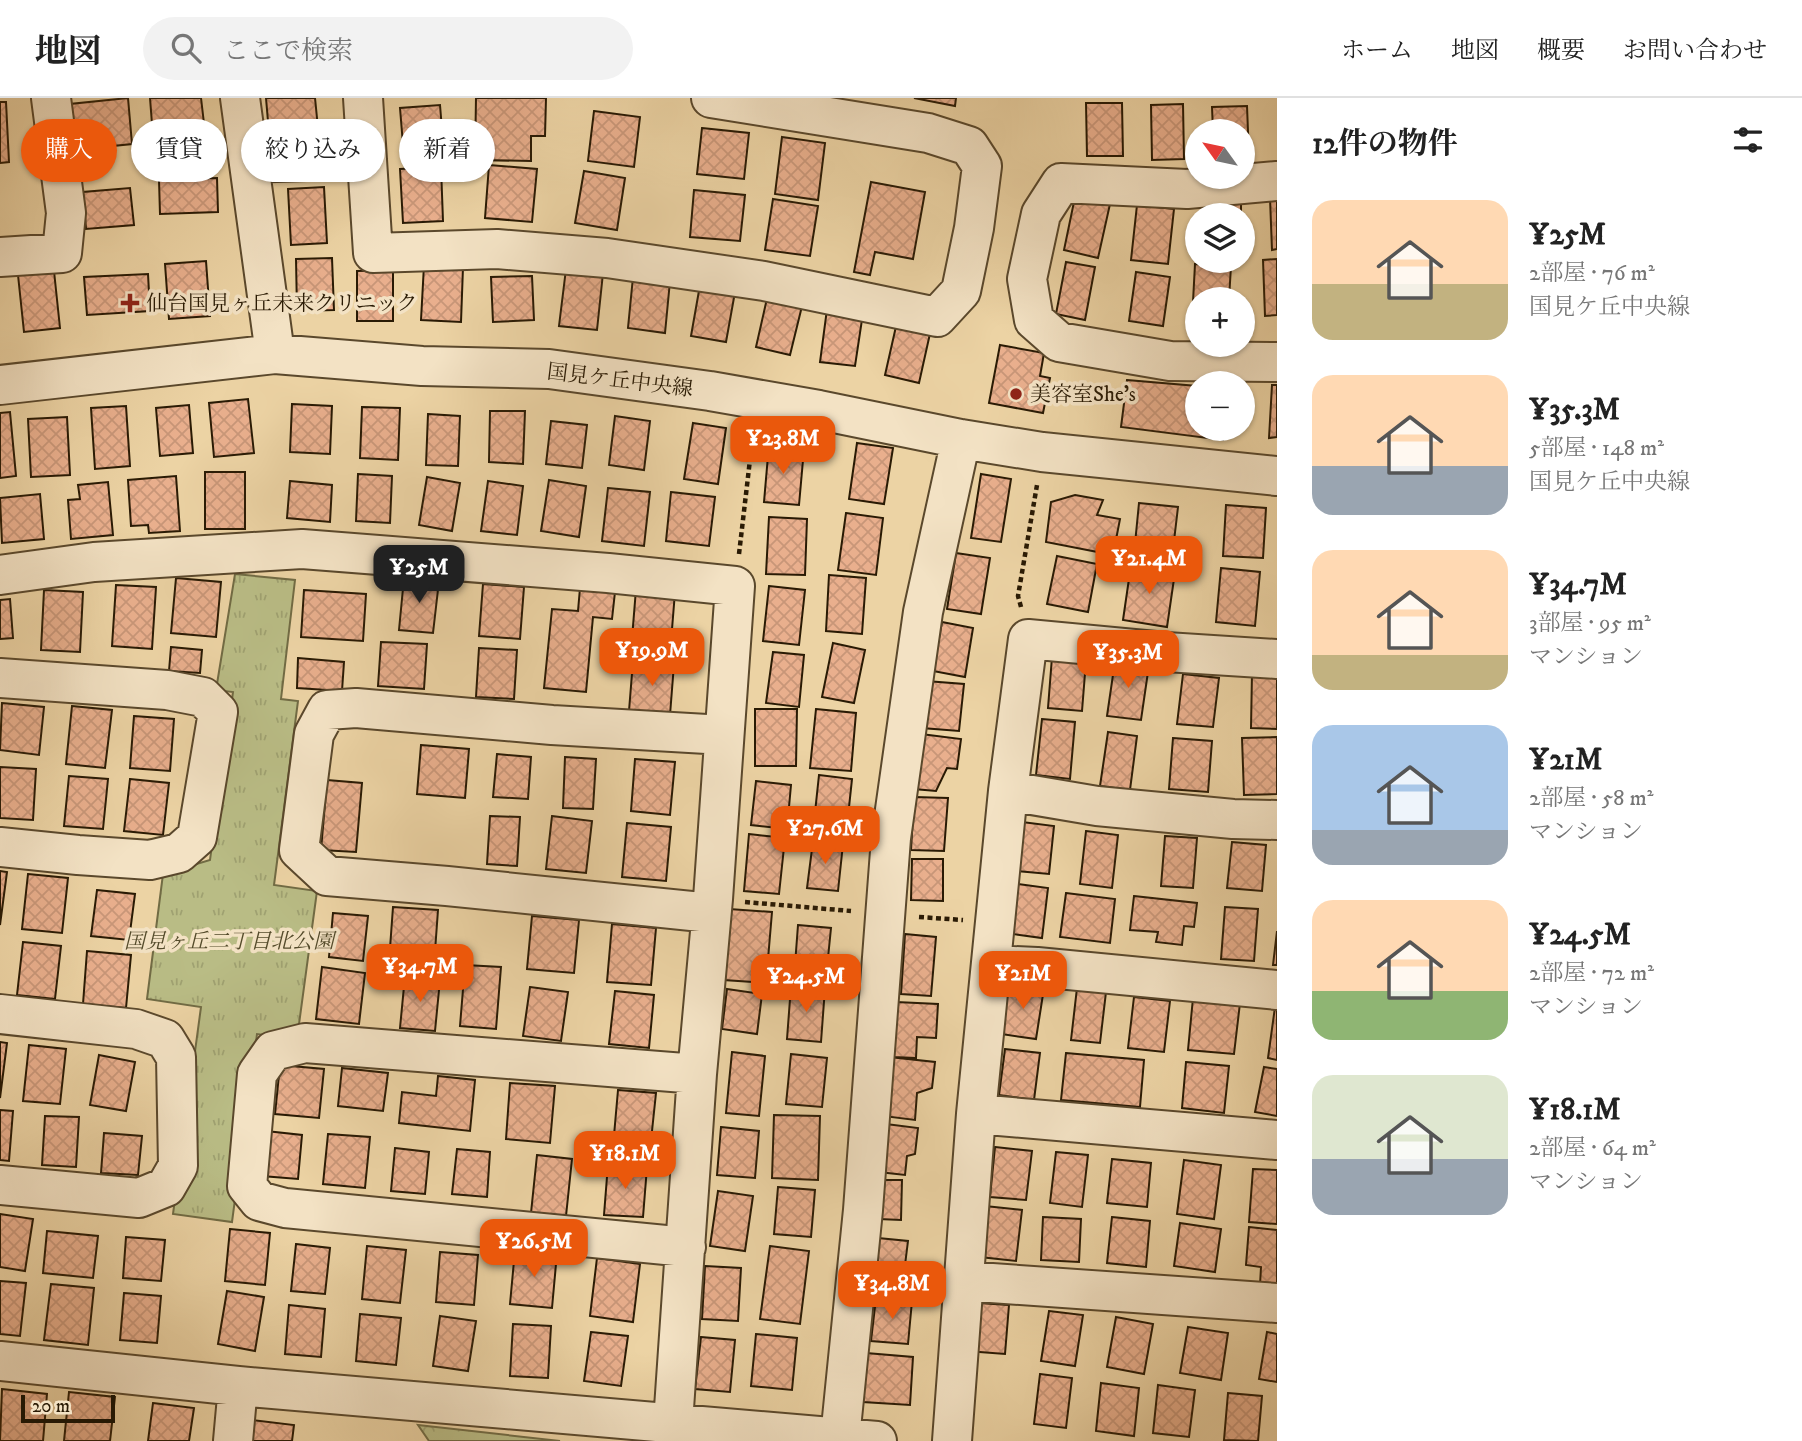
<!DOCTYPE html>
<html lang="ja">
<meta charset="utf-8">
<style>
body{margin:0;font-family:"IM FELL DW Pica","Noto Serif JP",serif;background:#f2f2f2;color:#222;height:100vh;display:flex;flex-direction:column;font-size:26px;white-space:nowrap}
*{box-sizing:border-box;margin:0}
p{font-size:23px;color:#767676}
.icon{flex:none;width:38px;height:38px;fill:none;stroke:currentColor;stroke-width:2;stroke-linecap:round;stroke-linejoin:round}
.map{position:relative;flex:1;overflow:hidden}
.drawer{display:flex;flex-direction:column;background:#fff;width:525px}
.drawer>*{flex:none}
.banner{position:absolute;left:21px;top:21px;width:665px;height:63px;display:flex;gap:14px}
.needle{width:46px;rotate:303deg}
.controls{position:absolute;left:1185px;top:21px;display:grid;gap:14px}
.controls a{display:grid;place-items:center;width:70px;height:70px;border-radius:50%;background:#fff;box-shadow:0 2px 5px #0004;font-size:35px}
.scale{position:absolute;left:21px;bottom:18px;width:94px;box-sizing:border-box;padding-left:7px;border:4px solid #291a04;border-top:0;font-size:19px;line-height:24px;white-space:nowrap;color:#291a04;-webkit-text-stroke:5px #f3e2c4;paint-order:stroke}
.price{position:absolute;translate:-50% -60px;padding:0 16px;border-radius:14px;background:#ea580c;color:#fff;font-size:23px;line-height:46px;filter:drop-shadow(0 2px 4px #0008)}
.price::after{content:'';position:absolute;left:50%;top:42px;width:21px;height:16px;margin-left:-10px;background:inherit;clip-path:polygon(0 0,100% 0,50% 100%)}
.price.active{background:#222;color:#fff}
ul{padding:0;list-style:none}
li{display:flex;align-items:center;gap:21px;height:175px;padding:0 35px}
li span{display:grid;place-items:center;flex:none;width:196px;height:140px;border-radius:21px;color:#555}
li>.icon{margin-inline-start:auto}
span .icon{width:84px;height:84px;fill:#fffc;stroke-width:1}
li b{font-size:30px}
h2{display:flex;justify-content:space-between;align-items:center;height:84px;padding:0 35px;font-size:30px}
.tag{padding:0 24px;border-radius:32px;background:#fff;box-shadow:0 2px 5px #0004;font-size:24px;line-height:63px}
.tag.active{background:#ea580c;color:#fff}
header{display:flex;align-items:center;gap:42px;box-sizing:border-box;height:98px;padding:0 35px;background:#fff;border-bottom:2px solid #e0e0e0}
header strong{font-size:33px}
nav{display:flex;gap:38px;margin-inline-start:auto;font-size:24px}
.search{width:490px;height:63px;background:#f2f2f2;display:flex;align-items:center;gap:18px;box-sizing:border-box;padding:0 24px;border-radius:38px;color:#767676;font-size:26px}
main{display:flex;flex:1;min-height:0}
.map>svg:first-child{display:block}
.forest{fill:url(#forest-crowns);stroke:#716b44;stroke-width:2}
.park{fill:url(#park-tufts);stroke:#716b44;stroke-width:2}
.building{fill:url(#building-cross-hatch);stroke:#291a04;stroke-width:2}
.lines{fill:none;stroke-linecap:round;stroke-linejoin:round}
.minor-casing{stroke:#5a482c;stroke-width:42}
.path{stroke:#291a04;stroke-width:4.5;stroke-dasharray:5 3.5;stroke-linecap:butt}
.minor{stroke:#f3e2c4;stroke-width:38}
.poi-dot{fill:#8f2418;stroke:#f3e2c4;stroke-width:2.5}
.labels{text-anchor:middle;stroke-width:7;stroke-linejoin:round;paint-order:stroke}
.poi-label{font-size:21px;fill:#291a04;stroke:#f3e2c4;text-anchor:start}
.street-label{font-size:21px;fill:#291a04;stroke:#f3e2c4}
.park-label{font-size:21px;font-style:italic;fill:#544b2b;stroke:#f3e2c4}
</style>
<header>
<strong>地図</strong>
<div class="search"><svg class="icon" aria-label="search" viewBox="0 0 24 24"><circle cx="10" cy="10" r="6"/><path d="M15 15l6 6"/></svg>ここで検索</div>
<nav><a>ホーム</a><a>地図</a><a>概要</a><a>お問い合わせ</a></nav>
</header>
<main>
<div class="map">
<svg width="1277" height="1343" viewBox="0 0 1277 1343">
<defs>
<pattern id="forest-crowns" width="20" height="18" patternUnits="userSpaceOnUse" patternTransform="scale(1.75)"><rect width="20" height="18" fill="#b9bc85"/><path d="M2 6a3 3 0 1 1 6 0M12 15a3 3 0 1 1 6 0" fill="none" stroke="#9fa171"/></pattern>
<pattern id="park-tufts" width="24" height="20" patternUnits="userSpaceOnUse" patternTransform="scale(1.75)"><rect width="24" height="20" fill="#b9bc85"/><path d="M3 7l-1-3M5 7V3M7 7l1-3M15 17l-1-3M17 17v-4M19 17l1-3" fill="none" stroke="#9fa171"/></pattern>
<pattern id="building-cross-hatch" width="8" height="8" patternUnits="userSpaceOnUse" patternTransform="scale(1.75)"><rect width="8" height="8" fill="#e9af8d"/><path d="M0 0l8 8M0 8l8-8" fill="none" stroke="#c89678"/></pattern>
</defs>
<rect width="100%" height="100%" fill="#ecd3a4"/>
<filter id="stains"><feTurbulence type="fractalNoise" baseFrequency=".00286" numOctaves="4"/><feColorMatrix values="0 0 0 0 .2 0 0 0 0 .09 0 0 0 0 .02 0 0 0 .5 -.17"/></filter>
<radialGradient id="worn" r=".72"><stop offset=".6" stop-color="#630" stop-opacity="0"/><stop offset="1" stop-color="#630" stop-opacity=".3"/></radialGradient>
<path class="forest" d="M418,1327L560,1343H429Z"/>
<path class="park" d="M235,476L295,482L281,601L298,603L274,787L317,793L297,941L257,936L232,1124L173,1116L201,909L147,901L163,776L210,762L233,594L216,592Z"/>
<path class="building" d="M128,0L132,46L74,52L70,6Z
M150,0H201L205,34L153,39Z
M266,0H315L318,30L269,35Z
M476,0H546L545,38H531V63L475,62Z
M914,0H956L955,8Z
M0,4H6L9,64L0,65Z
M1086,5H1122L1123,58H1087Z
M1183,6L1184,61L1152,62L1151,7Z
M440,7L444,56L404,59L400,10Z
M1247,8L1249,59H1242V33H1213L1212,9Z
M594,13L640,19L634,69L588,63Z
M702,30L749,35L744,81L697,76Z
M782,39L825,45L818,102L775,96Z
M489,67L537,71L532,124L485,120Z
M441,69L443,123L403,125L400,71Z
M584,73L625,80L617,132L575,125Z
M217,80L218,114L160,116L159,82Z
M871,84L925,94L913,161L875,154L870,177L854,174Z
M324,89L327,145L291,147L288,91Z
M130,90L134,127L86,131L83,94Z
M694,92L745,97L740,143L690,139Z
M1075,99L1110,106L1098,160L1064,152Z
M1270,100H1277V151L1272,152Z
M773,101L818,108L810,158L765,152Z
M1205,103H1241V117H1205Z
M1137,107L1174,111L1168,166L1131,162Z
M332,160L334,212L297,213L296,161Z
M1277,161V217L1265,218L1263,162Z
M206,163L210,218L169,221L165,166Z
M1066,164L1095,169L1085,222L1056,216Z
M1195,166L1231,168L1229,201H1197V224L1192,223Z
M424,167L463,169L461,224L421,222Z
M566,171L603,175L597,232L559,228Z
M393,172V223H357V173Z
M54,173L60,230L24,234L18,177Z
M1136,174L1170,179L1163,228L1129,223Z
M148,176L150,213L87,217L84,179Z
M532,178L534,222L493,224L491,179Z
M633,179L670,183L665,235L628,230Z
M700,187L735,194L726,244L691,238Z
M768,196L803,204L790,257L756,249Z
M827,211L863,215L855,268L820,264Z
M897,224L931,231L919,285L885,277Z
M1000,247L1044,255L1040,278L1050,280L1043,315L989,305Z
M1127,282L1197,288V331H1225L1223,342L1121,329Z
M1272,287H1277V339L1269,340Z
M248,301L254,355L214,359L209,305Z
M292,306L332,308L330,356L290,354Z
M189,307L193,355L160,358L156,310Z
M126,308L130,368L95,371L91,310Z
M362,309L400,310L398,362L360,360Z
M490,313H525L523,366L489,364Z
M10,314L16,378L0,380V315Z
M428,316L460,318L458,368L426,367Z
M615,318L650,323L644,372L609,367Z
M67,319L70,377L31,379L28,321Z
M551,323L587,327L582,370L546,366Z
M693,325L726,330L718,386L684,381Z
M857,345L893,350L884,406L849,401Z
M769,346L791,347L790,361L803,362L799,407L764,404Z
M205,374H245V431H205Z
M358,376L392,378L390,425L356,423Z
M981,376L1011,381L1001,444L971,440Z
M176,378L180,433L149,435L148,427L131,428L128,382Z
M427,379L460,385L452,433L419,427Z
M549,382L586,388L579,439L541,433Z
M290,383L332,387L330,424L287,420Z
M488,383L523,388L517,437L481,433Z
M108,384L113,437L71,441L68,402L80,401L78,387Z
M608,390L650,394L644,448L602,443Z
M671,394L715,399L709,448L666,443Z
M40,396L44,441L2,445L0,400Z
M1075,397L1103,402L1097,417L1120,421L1113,457L1046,444L1051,404Z
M1139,405L1178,409L1172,460L1134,456Z
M1226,407L1266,410L1263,460L1223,458Z
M846,415L883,420L876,477L838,472Z
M769,419L807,421L805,477L766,476Z
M956,455L990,460L981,516L947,511Z
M1057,458L1097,466L1088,514L1047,506Z
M1131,467L1175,474L1167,529L1123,522Z
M1221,470L1260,474L1255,528L1216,524Z
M829,477L866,480L862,536L826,533Z
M176,480L221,484L216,539L171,535Z
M404,480L439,483L433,535L399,532Z
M483,486L524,489L520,541L479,538Z
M116,487L156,489L152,551L112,548Z
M769,488L805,492L799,547L763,543Z
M580,490L615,494L612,521L593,519L586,594L544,590L552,511L578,513Z
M636,491L675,494L670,556L631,553Z
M44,492L83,494L80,554L41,552Z
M304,492L366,496L363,543L301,539Z
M10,501L13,540L0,541V502Z
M942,524L973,530L965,579L933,573Z
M381,544L427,546L424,591L378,588Z
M833,545L865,552L854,605L822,599Z
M171,549L202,552L200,575L169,573Z
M479,550L517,552L514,601L476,599Z
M773,554L804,557L799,609L766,605Z
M1052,559L1086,563L1082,613L1048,610Z
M298,560L344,564L342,593L297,590Z
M633,563L674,566L670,617L629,613Z
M1115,563L1149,567L1141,622L1107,618Z
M1252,575H1277V631L1251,630Z
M1183,576L1219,580L1213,629L1177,626Z
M926,583L964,586L959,633L922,630Z
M2,605L44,609L39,657L0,652Z
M72,608L112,612L105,670L66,666Z
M755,611H797L796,668H755Z
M816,611L856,615L851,673L810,670Z
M134,618L174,621L170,673L130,670Z
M1042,621L1075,624L1070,681L1036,677Z
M1108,634L1137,638L1130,692L1100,688Z
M921,636L961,641L957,671L947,670L936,693L914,691Z
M1277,639V696L1244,697L1242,640Z
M1173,640L1212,643L1208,694L1169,691Z
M421,647L469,651L465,700L417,696Z
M497,656L531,659L528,701L493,699Z
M565,659L596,661L593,711L563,710Z
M635,661L675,664L670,717L631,713Z
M0,669L36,671L33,722L0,720Z
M819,677L852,681L847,728L814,724Z
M69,678L108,681L103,731L64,728Z
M130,681L169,685L163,737L124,733Z
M327,682L362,685L356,754L321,752Z
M756,683L791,687L787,731L751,727Z
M914,699L948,700L944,753L911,752Z
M490,718L520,719L517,768L487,766Z
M552,718L592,723L586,775L546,771Z
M1022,724L1054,728L1049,776L1017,773Z
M627,725L671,729L666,783L622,779Z
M1086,733L1118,737L1112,790L1080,786Z
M749,736L785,740L779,796L744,793Z
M1165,738L1197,740L1193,790L1161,788Z
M813,743L843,746L838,793L807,790Z
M1232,744L1266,747L1262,793L1227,790Z
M912,761H943V803L911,802Z
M0,773L7,774L0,827Z
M28,776L68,780L62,835L22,831Z
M1018,786L1048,790L1042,840L1013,836Z
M97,792L135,796L129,842L91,838Z
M1066,795L1115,801L1110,845L1060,839Z
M1134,798L1197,805L1194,829L1184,828L1182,847L1156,844L1158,834L1130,832Z
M393,809L438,812L434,867L389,864Z
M1225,809L1258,811L1254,863L1221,861Z
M729,811L772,814L766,885L724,882Z
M333,815L368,818L363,863L329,859Z
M532,818L579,822L574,875L527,871Z
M612,826L656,830L651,887L607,884Z
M798,827L831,830L828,860L821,864L819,882L794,880Z
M1277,833V867H1273Z
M905,836L936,839L931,898L901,896Z
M23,844L61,848L55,901L17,897Z
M87,853L131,857L126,910L83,906Z
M465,867L501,869L496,931L460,928Z
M322,869L365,875L359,926L316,921Z
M405,878L440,882L435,933L400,930Z
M1009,885L1044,890L1036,941L1001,936Z
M791,888L825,890L821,944L787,941Z
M530,889L568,894L561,943L523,938Z
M1077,890L1106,894L1100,945L1071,942Z
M727,891L762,896L757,936L722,931Z
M615,893L654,897L649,950L609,946Z
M1134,899L1170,903L1164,954L1128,950Z
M1193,900L1240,905L1234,956L1188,952Z
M896,904L938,906L936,940L917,939L916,960L893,959Z
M1275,909L1277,910V962L1268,960Z
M0,944L7,945L0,1000Z
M29,947L66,951L60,1006L23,1003Z
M1005,951L1040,955L1034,1002L999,997Z
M732,954L765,958L759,1018L726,1015Z
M1066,955L1144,962L1140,1009L1061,1002Z
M791,956L827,960L822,1009L786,1006Z
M99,957L135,964L126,1013L90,1007Z
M889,959L935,964L932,990L917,995L915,1022L883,1018Z
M1186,964L1229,968L1224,1015L1182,1010Z
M280,967L324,971L319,1020L275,1016Z
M1264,969L1277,971V1018L1255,1014Z
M342,970L388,975L383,1013L338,1008Z
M438,978L475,982L470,1033L399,1025L402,994L436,998Z
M510,985L555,988L550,1045L506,1041Z
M618,992L656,995L650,1052L613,1049Z
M0,1012L13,1013L9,1063L0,1062Z
M774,1017L820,1018L818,1082L772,1080Z
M45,1018L79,1019L76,1069L42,1067Z
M886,1026L918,1030L915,1056L907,1058L905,1077L879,1074Z
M721,1029L759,1033L755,1080L717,1077Z
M266,1033L302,1037L298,1081L262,1078Z
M104,1035L142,1038L138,1077L101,1075Z
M328,1036L370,1039L365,1090L323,1086Z
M995,1049L1032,1053L1026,1102L990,1099Z
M395,1050L429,1054L425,1096L391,1093Z
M457,1051L490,1054L487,1099L452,1096Z
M1056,1054L1088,1057L1082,1109L1050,1105Z
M537,1057L572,1061L566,1118L531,1115Z
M1112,1061L1151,1065L1147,1109L1107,1105Z
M1184,1062L1221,1067L1214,1121L1177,1116Z
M608,1066L647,1069L643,1119L604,1117Z
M1253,1071L1277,1072V1126L1249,1124Z
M880,1082H902L901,1122L879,1121Z
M778,1089L815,1092L811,1139L774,1136Z
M718,1093L753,1098L745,1153L710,1148Z
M985,1108L1022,1112L1016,1163L980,1159Z
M0,1116L33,1121L25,1173L0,1169Z
M1043,1119L1081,1121L1079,1164L1041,1162Z
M1112,1119L1150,1123L1146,1169L1107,1165Z
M1180,1125L1221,1131L1215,1174L1174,1168Z
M1249,1129L1277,1132V1188L1260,1187L1261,1169L1246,1167Z
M230,1131L270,1135L265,1187L225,1183Z
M47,1133L98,1138L93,1180L43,1175Z
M126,1139L165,1142L161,1183L123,1180Z
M878,1140L908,1143L904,1175L899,1179L897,1197L871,1194Z
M296,1146L330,1150L325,1196L291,1193Z
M367,1148L406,1152L400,1205L362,1201Z
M770,1148L809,1153L800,1226L760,1221Z
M515,1152L557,1155L552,1210L510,1206Z
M440,1154L478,1157L474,1207L436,1204Z
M597,1160L640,1166L633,1224L590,1218Z
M705,1168L741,1170L738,1223L702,1221Z
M0,1183L26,1185L20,1238L0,1236Z
M51,1186L94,1190L88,1247L44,1242Z
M227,1193L264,1199L255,1253L218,1246Z
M124,1195L161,1198L157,1245L120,1242Z
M876,1200L912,1203L908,1246L871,1243Z
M979,1205L1009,1207L1005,1256L967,1253Z
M289,1207L325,1211L321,1259L285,1256Z
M1049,1213L1083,1217L1075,1268L1041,1263Z
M360,1216L401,1220L396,1267L356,1263Z
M440,1218L476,1223L468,1273L433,1268Z
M1116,1219L1153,1226L1144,1276L1107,1269Z
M513,1226L551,1228L548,1280L510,1278Z
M1188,1229L1228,1235L1221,1282L1180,1275Z
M591,1234L628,1238L621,1288L584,1283Z
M1267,1234L1277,1236V1284L1259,1281Z
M756,1236L797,1240L792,1292L751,1288Z
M701,1239L735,1242L730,1294L695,1291Z
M866,1255L913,1259L910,1307L863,1304Z
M1040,1276L1072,1280L1066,1330L1034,1326Z
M1101,1285L1139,1290L1134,1338L1096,1333Z
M1158,1287L1195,1292L1189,1339L1153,1335Z
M2,1291L47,1296L43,1343H0Z
M69,1294L115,1299L110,1343H64Z
M1228,1295L1262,1298L1258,1343L1224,1342Z
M153,1305L194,1310L189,1343H148Z
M252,1322L294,1327L292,1343H249Z"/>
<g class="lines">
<g class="minor-casing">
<path id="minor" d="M240,0L275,256
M363,0L373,155L497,151L607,160L764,183L937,219L961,193L974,130L982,68L969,48L928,35L711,0
M249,65L367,61
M1277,83L1187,91L1061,85L1041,116L1027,181L1034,222L1059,244L1170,263L1277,264
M0,159L62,155L66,115L51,0
M0,287L275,256L422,268L549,271L710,293L819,312L961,341L1042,354L1277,378
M0,477L94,464L302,451L608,475L735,488L713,801L697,976L673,1325
M0,580L167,592L203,599L218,614L197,739L179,755L150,762L78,757L0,749
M1008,693L1097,708L1233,721L1277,722
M711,815L447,788L327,778L299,752L314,636L327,612L356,610L552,627L724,637
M992,867L1037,869L1277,892
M0,916L136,931L165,941L176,959L178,1068L166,1089L139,1100L0,1087
M976,1016L1277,1042
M686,1149L285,1110L259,1103L247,1088L257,976L273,953L305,945L697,976
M963,1183L1277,1205
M0,1263L238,1288L877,1343
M840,1340L863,1112L891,740L923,514L961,341
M233,1343L238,1288
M952,1343L976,1016L1008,693L1028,541L1166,554L1277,561"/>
</g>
<path class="path" d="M739,456L753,336
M1021,509L1018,498L1037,387
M745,804L851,813
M919,819L963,822"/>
<use href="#minor" class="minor"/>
</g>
<g class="poi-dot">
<path d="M126.5 194.5h7v7h7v7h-7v7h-7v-7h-7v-7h7z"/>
<circle cx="1016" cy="296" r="7"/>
</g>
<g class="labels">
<g class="poi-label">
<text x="146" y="212">仙台国見ヶ丘未来クリニック</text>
<text x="1030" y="303">美容室She's</text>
</g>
<g class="street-label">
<text transform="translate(620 282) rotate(7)" y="7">国見ケ丘中央線</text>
</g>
<g class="park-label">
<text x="229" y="850">国見ヶ丘二丁目北公園</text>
</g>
</g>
<rect width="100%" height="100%" filter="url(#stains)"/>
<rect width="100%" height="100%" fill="url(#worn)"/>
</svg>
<div class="controls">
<a><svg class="needle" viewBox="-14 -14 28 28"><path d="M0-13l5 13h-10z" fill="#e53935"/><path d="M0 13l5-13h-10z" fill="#767676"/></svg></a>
<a><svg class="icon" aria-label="layers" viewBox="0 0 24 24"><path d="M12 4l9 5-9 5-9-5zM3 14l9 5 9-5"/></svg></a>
<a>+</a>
<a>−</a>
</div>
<div class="scale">20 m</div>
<b class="price" style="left:783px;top:378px">¥23.8M</b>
<b class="price" style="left:1149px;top:498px">¥21.4M</b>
<b class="price active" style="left:419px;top:507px">¥25M</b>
<b class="price" style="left:652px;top:590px">¥19.9M</b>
<b class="price" style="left:1128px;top:592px">¥35.3M</b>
<b class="price" style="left:825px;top:768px">¥27.6M</b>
<b class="price" style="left:420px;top:906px">¥34.7M</b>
<b class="price" style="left:1023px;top:913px">¥21M</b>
<b class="price" style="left:806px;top:916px">¥24.5M</b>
<b class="price" style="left:625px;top:1093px">¥18.1M</b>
<b class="price" style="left:534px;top:1181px">¥26.5M</b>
<b class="price" style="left:892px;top:1223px">¥34.8M</b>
<div class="banner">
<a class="tag active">購入</a>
<a class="tag">賃貸</a>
<a class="tag">絞り込み</a>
<a class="tag">新着</a>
</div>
</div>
<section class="drawer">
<h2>12件の物件<svg class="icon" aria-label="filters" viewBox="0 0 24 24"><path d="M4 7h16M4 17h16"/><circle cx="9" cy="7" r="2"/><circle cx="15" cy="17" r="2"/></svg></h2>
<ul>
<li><span style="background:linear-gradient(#ffd9b3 60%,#c2b280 0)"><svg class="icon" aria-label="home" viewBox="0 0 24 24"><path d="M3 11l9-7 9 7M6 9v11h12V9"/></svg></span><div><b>¥25M</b><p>2部屋 · 76 m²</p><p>国見ケ丘中央線</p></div></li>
<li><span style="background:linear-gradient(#ffd9b3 65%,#9aa5b1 0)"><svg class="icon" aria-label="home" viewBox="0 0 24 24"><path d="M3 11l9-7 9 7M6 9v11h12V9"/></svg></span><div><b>¥35.3M</b><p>5部屋 · 148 m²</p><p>国見ケ丘中央線</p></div></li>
<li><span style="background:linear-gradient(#ffd9b3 75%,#c2b280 0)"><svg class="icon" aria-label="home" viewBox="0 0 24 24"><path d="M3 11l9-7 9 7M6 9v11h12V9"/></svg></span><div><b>¥34.7M</b><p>3部屋 · 95 m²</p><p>マンション</p></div></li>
<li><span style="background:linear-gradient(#a9c7e8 75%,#9aa5b1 0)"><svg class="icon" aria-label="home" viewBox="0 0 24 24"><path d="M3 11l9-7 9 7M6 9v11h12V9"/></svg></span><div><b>¥21M</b><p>2部屋 · 58 m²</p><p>マンション</p></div></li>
<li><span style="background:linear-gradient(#ffd9b3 65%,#8fb573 0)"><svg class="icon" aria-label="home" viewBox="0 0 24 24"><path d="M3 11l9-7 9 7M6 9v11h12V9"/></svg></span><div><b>¥24.5M</b><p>2部屋 · 72 m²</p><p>マンション</p></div></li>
<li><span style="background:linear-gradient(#dfe7d0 60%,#9aa5b1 0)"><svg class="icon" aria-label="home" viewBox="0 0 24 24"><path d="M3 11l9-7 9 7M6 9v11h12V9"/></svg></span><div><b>¥18.1M</b><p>2部屋 · 64 m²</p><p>マンション</p></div></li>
</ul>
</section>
</main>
